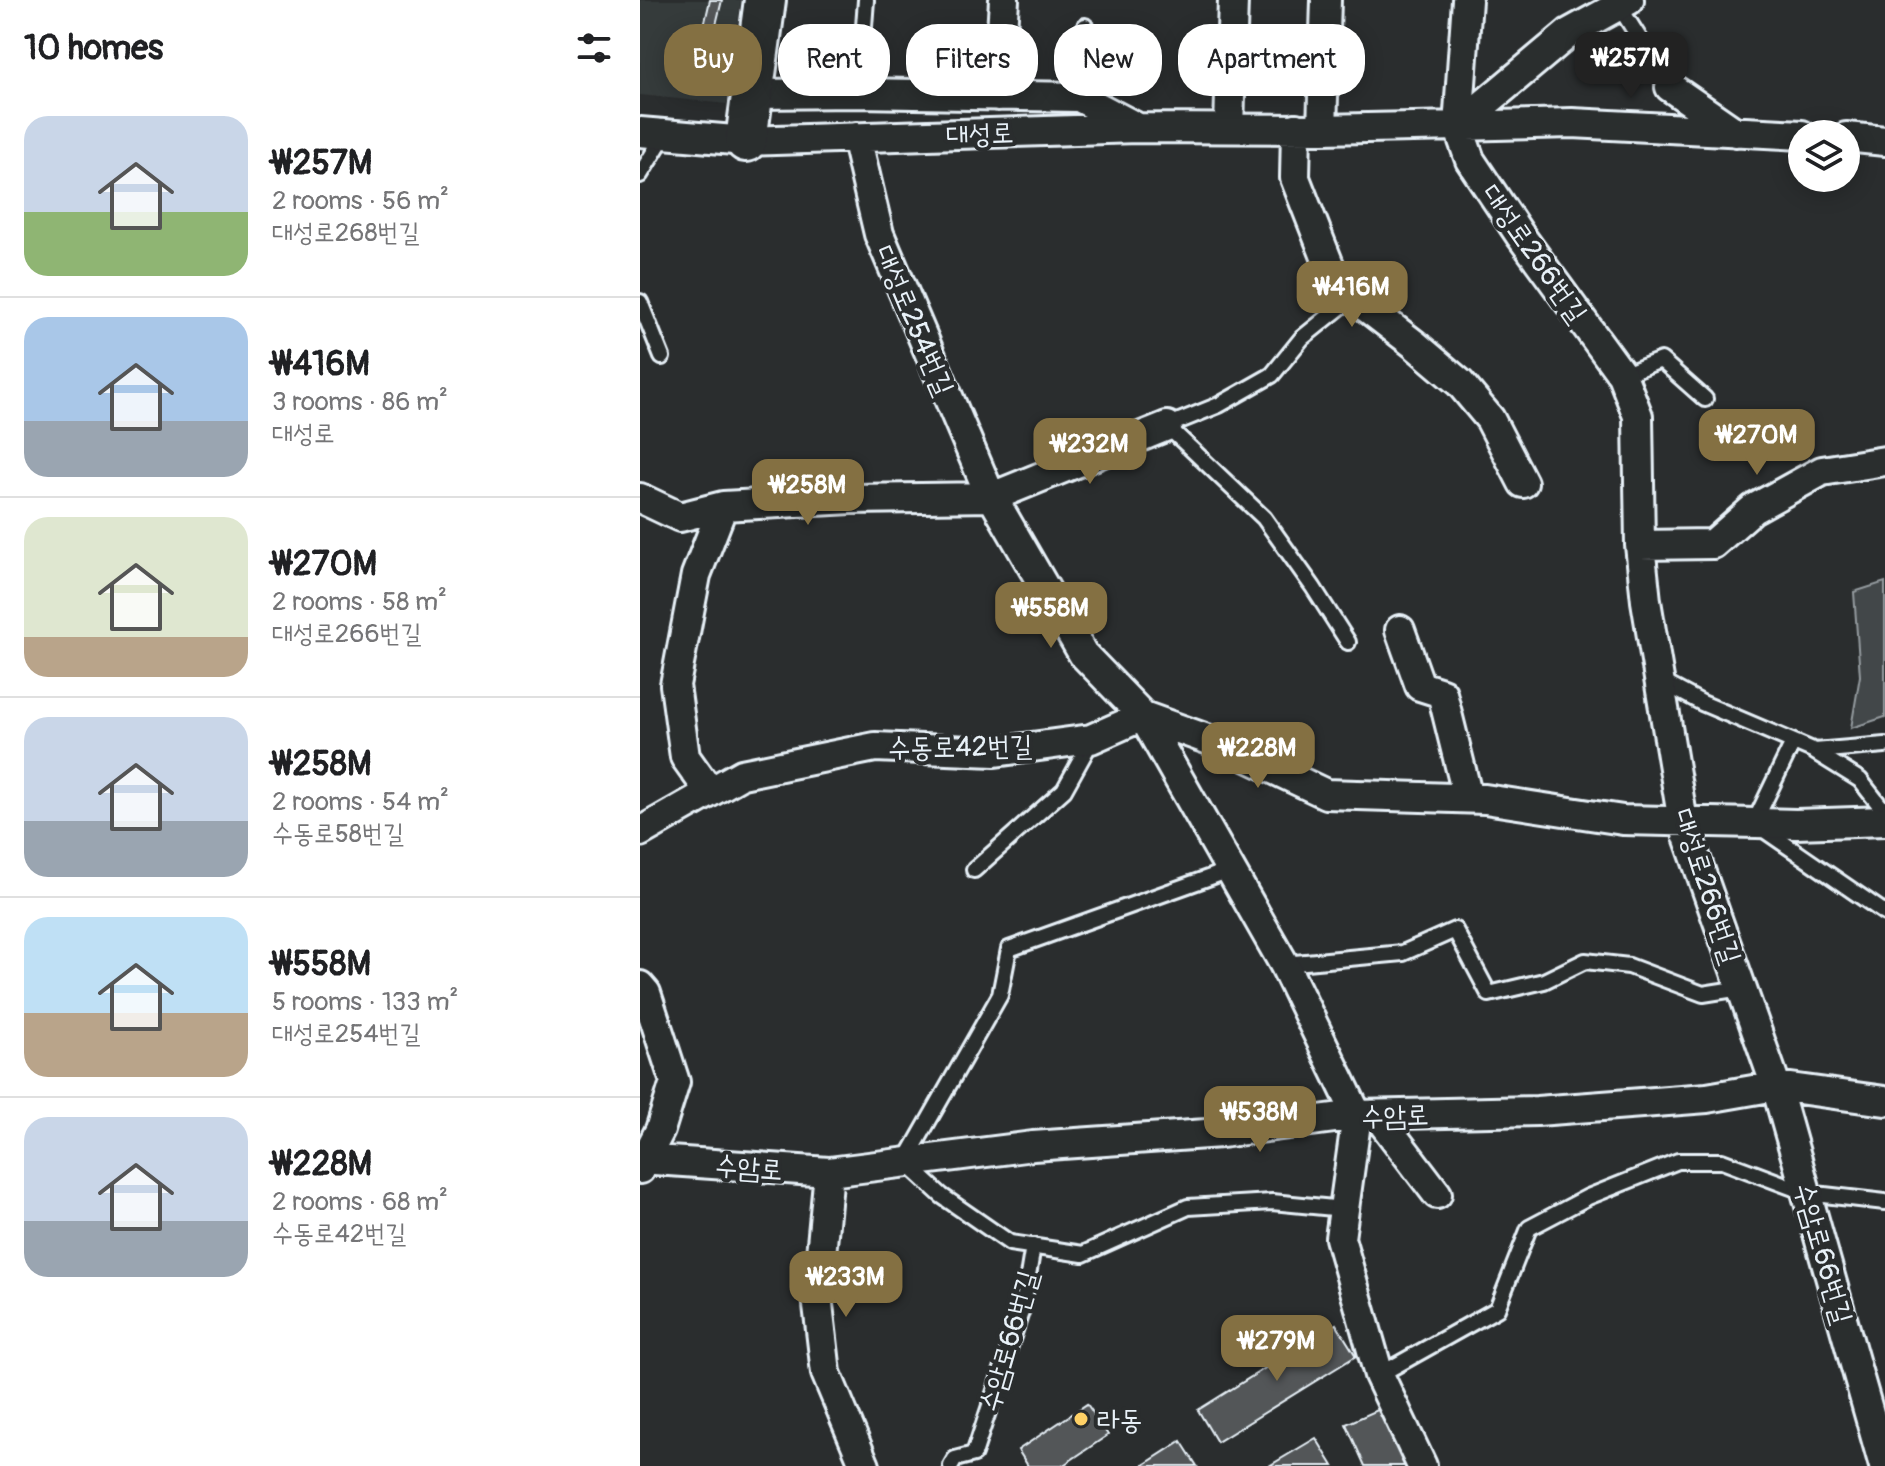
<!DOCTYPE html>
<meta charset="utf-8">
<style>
body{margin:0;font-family:Pangolin,"Poor Story",sans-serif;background:#f6f6f6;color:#202124;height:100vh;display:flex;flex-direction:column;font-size:30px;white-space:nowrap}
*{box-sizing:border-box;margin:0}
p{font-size:26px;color:#757577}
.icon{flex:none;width:44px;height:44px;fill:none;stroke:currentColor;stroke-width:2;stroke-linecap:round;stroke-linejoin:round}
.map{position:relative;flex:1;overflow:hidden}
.sheet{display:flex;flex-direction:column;background:#fff;width:640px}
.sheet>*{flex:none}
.guide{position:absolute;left:24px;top:24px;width:760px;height:72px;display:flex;gap:16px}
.buttons{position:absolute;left:1148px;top:120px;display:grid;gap:16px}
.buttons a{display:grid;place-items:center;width:72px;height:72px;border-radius:50%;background:#fff;box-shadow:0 4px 20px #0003;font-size:40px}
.price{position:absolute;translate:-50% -68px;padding:0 18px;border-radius:16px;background:#847042;color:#fff;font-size:26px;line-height:52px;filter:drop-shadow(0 2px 4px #0008)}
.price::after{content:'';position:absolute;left:50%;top:48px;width:24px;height:18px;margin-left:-12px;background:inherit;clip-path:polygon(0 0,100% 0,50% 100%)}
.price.active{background:#222;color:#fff}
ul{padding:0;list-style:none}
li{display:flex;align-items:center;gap:24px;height:200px;padding:0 24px}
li+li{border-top:2px solid #e0e0e0}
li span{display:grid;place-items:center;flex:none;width:224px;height:160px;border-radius:24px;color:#555}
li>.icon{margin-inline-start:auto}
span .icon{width:96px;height:96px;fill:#fffc;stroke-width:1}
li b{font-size:34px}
h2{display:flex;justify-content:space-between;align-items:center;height:96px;padding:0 24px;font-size:34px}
.tag{padding:0 28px;border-radius:32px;background:#fff;box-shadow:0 4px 20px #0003;font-size:28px;line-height:72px}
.tag.active{background:#847042;color:#fff}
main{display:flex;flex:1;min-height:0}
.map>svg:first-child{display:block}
.built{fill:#363a3b}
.green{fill:#424648;stroke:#959ca0;stroke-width:2}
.building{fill:#535759;stroke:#e8f1f8;stroke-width:2}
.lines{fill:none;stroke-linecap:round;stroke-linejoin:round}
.lane-casing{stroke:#e8f1f8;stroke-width:20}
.street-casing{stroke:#e8f1f8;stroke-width:34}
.secondary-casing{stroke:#e8f1f8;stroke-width:46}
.lane{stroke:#2a2d2e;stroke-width:14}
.street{stroke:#2a2d2e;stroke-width:28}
.secondary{stroke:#2a2d2e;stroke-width:40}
.poi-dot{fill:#ffd166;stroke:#2a2d2e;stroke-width:3}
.labels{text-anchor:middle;stroke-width:8;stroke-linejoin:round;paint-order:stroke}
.street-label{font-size:28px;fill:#e8f1f8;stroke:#2a2d2e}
.poi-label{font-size:28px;fill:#e8f1f8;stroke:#2a2d2e;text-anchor:start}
</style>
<main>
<section class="sheet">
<h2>10 homes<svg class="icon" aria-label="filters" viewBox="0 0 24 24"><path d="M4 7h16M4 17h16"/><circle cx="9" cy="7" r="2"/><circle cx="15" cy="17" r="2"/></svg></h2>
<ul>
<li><span style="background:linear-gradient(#c9d6e8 60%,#8fb573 0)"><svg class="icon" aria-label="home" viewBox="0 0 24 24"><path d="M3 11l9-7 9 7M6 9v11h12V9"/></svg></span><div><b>₩257M</b><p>2 rooms · 56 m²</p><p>대성로268번길</p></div></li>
<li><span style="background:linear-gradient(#a9c7e8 65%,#9aa5b1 0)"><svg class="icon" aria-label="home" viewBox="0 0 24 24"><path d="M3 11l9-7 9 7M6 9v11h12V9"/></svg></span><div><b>₩416M</b><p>3 rooms · 86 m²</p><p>대성로</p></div></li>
<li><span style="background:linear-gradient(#dfe7d0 75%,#b9a48a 0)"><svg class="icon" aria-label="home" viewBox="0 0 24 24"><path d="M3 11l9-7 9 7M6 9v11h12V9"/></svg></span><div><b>₩270M</b><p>2 rooms · 58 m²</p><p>대성로266번길</p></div></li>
<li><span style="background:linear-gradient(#c9d6e8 65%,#9aa5b1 0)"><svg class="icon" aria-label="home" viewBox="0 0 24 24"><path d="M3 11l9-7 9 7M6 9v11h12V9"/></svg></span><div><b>₩258M</b><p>2 rooms · 54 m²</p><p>수동로58번길</p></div></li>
<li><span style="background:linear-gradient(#bfe0f5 60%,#b9a48a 0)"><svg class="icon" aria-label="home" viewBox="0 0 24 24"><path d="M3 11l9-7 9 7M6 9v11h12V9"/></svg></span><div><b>₩558M</b><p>5 rooms · 133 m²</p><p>대성로254번길</p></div></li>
<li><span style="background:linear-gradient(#c9d6e8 65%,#9aa5b1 0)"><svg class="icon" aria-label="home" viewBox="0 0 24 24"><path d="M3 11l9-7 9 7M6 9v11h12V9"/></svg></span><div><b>₩228M</b><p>2 rooms · 68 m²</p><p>수동로42번길</p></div></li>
</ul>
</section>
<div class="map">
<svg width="1245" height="1466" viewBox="0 0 1245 1466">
<rect width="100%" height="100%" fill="#2a2d2e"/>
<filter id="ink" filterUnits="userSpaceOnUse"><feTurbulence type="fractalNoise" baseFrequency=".0125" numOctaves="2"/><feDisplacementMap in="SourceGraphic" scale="16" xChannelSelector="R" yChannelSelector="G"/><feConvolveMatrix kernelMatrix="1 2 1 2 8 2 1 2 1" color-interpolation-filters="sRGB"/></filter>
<g filter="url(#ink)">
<path class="built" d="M0,0H101L87,104L0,95Z"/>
<path class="green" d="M1245,582V717L1211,728L1220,676L1214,592Z"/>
<path class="building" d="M70,0H82L75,29L64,26Z
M59,49L89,54L81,94L52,89Z
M696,1324L716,1356L577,1442L558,1410Z
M447,1404L468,1435L422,1466H388L378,1450Z
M742,1408L767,1466H725L706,1424Z
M676,1438L693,1466H629Z
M541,1441L557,1466H502Z"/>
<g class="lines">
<g class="lane-casing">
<path id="lane" d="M979,6L1030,87
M219,93L226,0
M439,97L445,26
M0,175L25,134
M0,302L22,357
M982,375L1021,360L1065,399
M708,642L673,587L624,518L527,426L579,405L632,375L662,338L713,297
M1019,680L1062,703L1175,751L1245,745
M1153,742L1114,823L1245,913
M1175,752L1220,780L1245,812
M334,870L424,790L453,738
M590,870L369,949L360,995L265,1162L302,1196L370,1243L443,1254L548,1207L632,1202L704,1209
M644,964L763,953L815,930L849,994L904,981L945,961L989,966L1063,994L1101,988
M739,1375L857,1309L889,1228L948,1197L1038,1161H1082L1167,1193L1245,1202
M311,1466L315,1459L334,1454L383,1306L393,1246"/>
</g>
<g class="street-casing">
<path id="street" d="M827,0L818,126L830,160L880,235L982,375L998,416L1000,545L1006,601L1043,822L1136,1086L1244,1466
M1030,87L1095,132
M112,94L219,93L439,97L496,127
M358,96L364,0
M818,126L932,123L1162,135
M589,128L593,0
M656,128L655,178L693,275L713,297L774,344L820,383L850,419L883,483
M682,129L686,0
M0,132L106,141L497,128L682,129L818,126L929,33L989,0
M216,137L239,234L347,488L443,654L503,716L644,964L717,1115L700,1238L739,1375L782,1466
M1206,137L1245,141
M0,498L40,517L83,506L211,499L352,497L527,426
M1000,545L1073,544L1113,509L1182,471L1245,461
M760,630L780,686L802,693L828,798
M70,792L45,757L35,685L56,575L83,506
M0,832L102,774L235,747L355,752L451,739L503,716L578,743L686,794L845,799L983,820L1156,824L1245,821
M0,986L6,993L35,1082L20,1130L0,1169
M737,1115L797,1194
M0,1159L189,1172L393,1146L581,1133L717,1115L897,1111L1067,1098L1136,1086L1245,1101
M189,1172L177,1296L186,1373L225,1466"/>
</g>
<g class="secondary-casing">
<path id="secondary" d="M106,141L125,0"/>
</g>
<use href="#lane" class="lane"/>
<use href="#street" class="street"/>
<use href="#secondary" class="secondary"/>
</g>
</g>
<circle class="poi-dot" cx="441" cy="1419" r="8"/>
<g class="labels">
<g class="street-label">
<text transform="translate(340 133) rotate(-2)" y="10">대성로</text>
<text transform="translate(895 253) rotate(55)" y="10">대성로266번길</text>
<text transform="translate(275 320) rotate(67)" y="10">대성로254번길</text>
<text transform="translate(320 746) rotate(-1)" y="10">수동로42번길</text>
<text transform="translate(1068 886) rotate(72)" y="10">대성로266번길</text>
<text transform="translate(755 1115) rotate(-2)" y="10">수암로</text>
<text transform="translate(109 1167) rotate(4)" y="10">수암로</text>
<text transform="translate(1184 1253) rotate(74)" y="10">수암로66번길</text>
<text transform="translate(368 1341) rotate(-74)" y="10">수암로66번길</text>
</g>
<g class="poi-label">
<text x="457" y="1429">라동</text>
</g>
</g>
</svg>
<div class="buttons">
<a><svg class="icon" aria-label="layers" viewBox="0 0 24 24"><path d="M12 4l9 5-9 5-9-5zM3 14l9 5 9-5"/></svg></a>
</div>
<b class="price active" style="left:991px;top:100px">₩257M</b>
<b class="price" style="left:712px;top:329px">₩416M</b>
<b class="price" style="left:1117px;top:477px">₩270M</b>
<b class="price" style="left:450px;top:486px">₩232M</b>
<b class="price" style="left:168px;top:527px">₩258M</b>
<b class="price" style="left:411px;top:650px">₩558M</b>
<b class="price" style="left:618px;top:790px">₩228M</b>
<b class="price" style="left:620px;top:1154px">₩538M</b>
<b class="price" style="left:206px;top:1319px">₩233M</b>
<b class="price" style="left:637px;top:1383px">₩279M</b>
<div class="guide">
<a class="tag active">Buy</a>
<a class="tag">Rent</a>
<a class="tag">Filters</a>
<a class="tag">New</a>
<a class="tag">Apartment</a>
</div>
</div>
</main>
